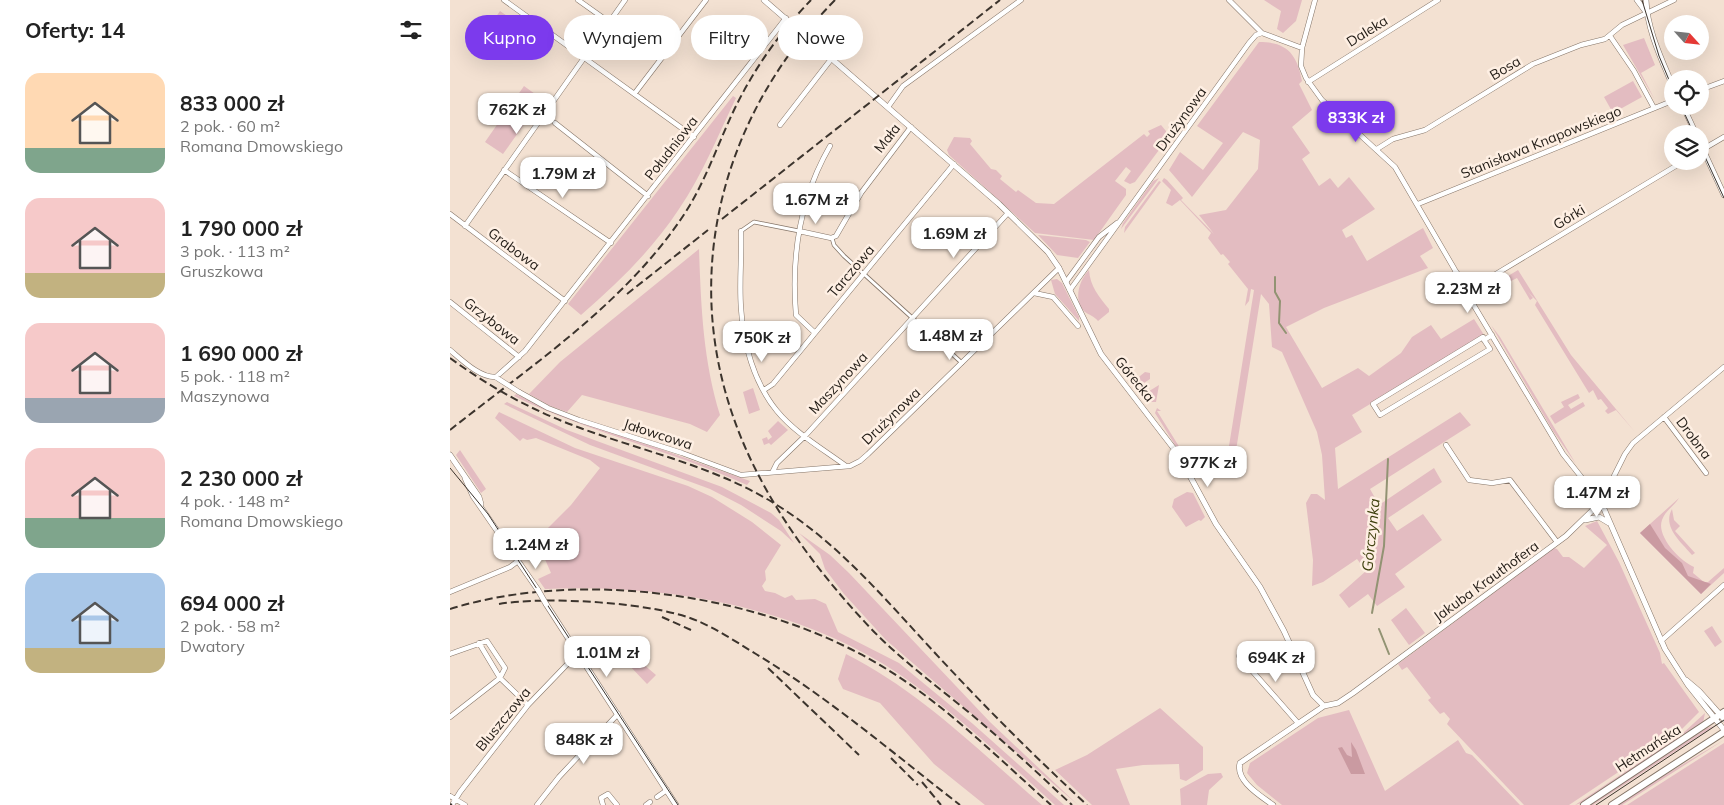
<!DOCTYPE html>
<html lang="pl">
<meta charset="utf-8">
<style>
body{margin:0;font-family:Mulish,sans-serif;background:#f6f6f6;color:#222;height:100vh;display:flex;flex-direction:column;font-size:19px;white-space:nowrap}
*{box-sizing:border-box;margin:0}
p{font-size:16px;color:#767676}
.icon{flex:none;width:28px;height:28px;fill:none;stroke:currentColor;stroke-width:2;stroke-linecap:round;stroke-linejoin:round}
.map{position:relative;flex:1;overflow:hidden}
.details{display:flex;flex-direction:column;background:#fff;width:450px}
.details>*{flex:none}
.banner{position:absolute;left:15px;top:15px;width:475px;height:45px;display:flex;gap:10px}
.needle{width:32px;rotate:117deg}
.buttons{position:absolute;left:1214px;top:15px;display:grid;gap:10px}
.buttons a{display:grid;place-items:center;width:45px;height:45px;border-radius:50%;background:#fff;box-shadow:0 5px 20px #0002;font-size:25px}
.price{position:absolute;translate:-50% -42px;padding:0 11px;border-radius:10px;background:#fff;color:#222;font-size:16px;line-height:32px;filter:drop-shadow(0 1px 2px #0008)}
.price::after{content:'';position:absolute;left:50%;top:30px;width:15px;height:11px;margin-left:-8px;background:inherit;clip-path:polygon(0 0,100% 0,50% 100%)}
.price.on{background:#7c3aed;color:#fff}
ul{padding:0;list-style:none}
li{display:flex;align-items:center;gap:15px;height:125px;padding:0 25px}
li span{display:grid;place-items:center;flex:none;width:140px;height:100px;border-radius:15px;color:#555}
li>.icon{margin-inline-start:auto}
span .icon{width:60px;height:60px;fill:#fffc;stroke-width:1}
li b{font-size:21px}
h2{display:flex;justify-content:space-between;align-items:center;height:60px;padding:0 25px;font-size:21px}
.tag{padding:0 18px;border-radius:22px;background:#fff;box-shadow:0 5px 20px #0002;font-size:18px;line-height:45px}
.tag.on{background:#7c3aed;color:#fff}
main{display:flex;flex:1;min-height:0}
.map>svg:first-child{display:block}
.green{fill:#e3bcc1}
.forest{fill:#ca9aa1}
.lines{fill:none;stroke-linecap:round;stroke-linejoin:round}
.stream{stroke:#929373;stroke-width:2}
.pedestrian-casing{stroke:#857568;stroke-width:4.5}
.minor-casing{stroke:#857568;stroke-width:5.5}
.tertiary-casing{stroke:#857568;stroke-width:6}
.secondary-casing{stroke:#857568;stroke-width:8}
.pedestrian{stroke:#fff;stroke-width:3}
.minor{stroke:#fff;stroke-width:4.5}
.tertiary{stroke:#fff;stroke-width:5}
.secondary{stroke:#fff;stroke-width:6}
.tram{stroke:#3c342d;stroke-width:1}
.rail{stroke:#3c342d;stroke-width:2;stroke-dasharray:8 4;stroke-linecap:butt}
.minor-bridge-casing{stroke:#857568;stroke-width:5.5;stroke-linecap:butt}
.tertiary-bridge-casing{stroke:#857568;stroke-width:6;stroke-linecap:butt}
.minor-bridge{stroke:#fff;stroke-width:4.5}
.tertiary-bridge{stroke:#fff;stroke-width:5}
.labels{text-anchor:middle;stroke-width:5;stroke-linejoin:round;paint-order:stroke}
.street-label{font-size:14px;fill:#211b15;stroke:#feefe3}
.water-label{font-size:15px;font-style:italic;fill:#40420f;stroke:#feefe3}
</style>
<main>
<section class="details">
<h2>Oferty: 14<svg class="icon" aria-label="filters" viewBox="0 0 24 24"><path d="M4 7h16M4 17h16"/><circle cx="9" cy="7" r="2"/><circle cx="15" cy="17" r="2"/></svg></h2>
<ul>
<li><span style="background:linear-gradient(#ffd9b3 75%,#7fa58c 0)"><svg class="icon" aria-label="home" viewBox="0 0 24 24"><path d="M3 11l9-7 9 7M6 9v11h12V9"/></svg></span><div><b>833 000 zł</b><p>2 pok. · 60 m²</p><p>Romana Dmowskiego</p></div></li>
<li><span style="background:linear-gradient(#f6c9c9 75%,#c2b280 0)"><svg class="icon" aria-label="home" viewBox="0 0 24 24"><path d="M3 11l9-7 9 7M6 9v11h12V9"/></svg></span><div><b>1 790 000 zł</b><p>3 pok. · 113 m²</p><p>Gruszkowa</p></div></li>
<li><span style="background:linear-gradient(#f6c9c9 75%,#9aa5b1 0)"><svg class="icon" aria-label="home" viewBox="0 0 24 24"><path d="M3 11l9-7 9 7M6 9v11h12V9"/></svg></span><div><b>1 690 000 zł</b><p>5 pok. · 118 m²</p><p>Maszynowa</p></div></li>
<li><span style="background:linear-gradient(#f6c9c9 70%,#7fa58c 0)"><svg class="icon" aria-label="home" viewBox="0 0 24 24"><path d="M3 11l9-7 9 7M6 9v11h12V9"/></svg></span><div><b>2 230 000 zł</b><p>4 pok. · 148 m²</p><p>Romana Dmowskiego</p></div></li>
<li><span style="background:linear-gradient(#a9c7e8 75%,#c2b280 0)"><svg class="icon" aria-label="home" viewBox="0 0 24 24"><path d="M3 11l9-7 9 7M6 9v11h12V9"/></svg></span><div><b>694 000 zł</b><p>2 pok. · 58 m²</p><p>Dwatory</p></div></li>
</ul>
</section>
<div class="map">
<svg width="1274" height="805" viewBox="0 0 1274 805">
<rect width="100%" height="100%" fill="#f3e1d2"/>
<path class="green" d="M814,0H852L846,21L833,33L827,29L831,11Z
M50,11L63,20L46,45L33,36Z
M1194,38L1205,65L1191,73L1205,100L1173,45Z
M809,42C838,42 847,55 852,81L849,84L862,110L842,127L860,153L852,159L869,186L880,178L888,188L899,177L925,209L892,230L896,238L902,235L917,261L973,228L983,248L970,256L978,268L874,308L836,327L872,388L908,368L919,376L951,353L962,337L981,325L991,339L1024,319L1034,335L902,415L912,432L885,448L888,489L1010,412L1021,425L920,489L929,505L984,468L992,482L938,518L947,531L973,514L992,540L945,574L955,587L927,606L918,594L899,608L889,595L916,571L907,559L873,582L862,586L863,560L856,503L861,494H867L875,500L872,455L867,432L832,352L822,347L819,304L811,294L784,463L759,476L772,464L779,446L804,290L801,289L799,301L795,306L798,289L778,264L780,262L773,254L771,255L758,238L761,233L730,200L722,206L716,203L721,190L712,181L714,178L717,180L733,198L731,200L764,234L749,215L776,210L808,169L810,140L793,132L742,197L719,170L730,152L753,170L773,143L747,126Z
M1183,81L1192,97L1163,113L1154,97Z
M74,86L92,99L53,154L35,142Z
M283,96L286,98C268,135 253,174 229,209C202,250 168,283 131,315L118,304Z
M711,125L716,131L715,142L685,182L680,184L674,181L681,171L676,167L665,181L676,189V195L644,240L585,233L499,155L497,150L504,137L520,138L522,141L520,144L541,169L546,170L552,176L550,179L566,192L568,190L586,203L604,204L694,134L697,137L700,134L698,131Z
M709,178L671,229L673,223L703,181Z
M709,181L711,182L674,233L675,227Z
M588,235L636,240L640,242L628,258L607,255Z
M249,249C251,306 253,360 270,415L257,432L240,424L132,395L117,412L100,406L79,394L110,362Z
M639,270C640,286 649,297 659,309V312L648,321C644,316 639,315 635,312C622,300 630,279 639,270Z
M1068,270L1121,355L1185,432L1166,410L1158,414L1155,411L1158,408L1151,399L1148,400L1143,390L1139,393L1085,305L1087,301L1078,292L1083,298L1080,300L1067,278L1061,281L1058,276Z
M607,279L612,283L629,317V321L605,294L601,280Z
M1041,325L1050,337L1126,464L1103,431Z
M695,372L700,373V379L686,388L679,378L682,376L685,380Z
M709,385L706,402H697L695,399L696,393Z
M303,388L310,410L299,414L293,392Z
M66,394L93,407L300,481L297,485C221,450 139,433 64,396Z
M1128,394L1130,398L1118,405L1121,409L1133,402L1135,406L1105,424L1100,416L1114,407L1111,402Z
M57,402L117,430L272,487L321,513L329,520L344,543L331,531L291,505L260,489L140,445L54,404Z
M707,408L711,411H707L743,469H740L705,413Z
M49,412L125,448L238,486L262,497L302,522L331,545L315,571L316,580L312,586L315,591L325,593L335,598L342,595L346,600L365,599L376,604L388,632L449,663L523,724L614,805H605C555,760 505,712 449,674C347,606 216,584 95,589L88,579L101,573L94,557L97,549L89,537L121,505L150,468L140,460L86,438L77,440L73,438L70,441L45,418Z
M328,421L338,430L321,445L319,443L314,445L312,439L317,437L318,440L322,437L318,431Z
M10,450L36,489L31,493L6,455Z
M737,492L743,493L755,517L751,521L749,520L736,527L722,507L724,499Z
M1229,498C1225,505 1215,511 1212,520C1206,536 1230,561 1244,567L1243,573L1254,582H1258L1274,568V573L1251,594L1190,533Z
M1222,509L1224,520L1230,526L1225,531L1245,553L1242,555C1231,542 1212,527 1222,509Z
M1147,521L1169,562L1210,653L1212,664L1214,663L1249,712L1230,731L1119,805H1074L997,724L1000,719L994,712L990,714L978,700L981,698L957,667L952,670L948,664L1104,548L1107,549L1113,557H1119L1134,568L1157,545L1135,526Z
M349,533L380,555L399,573L540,722L628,805L436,640L394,594L375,569L370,554Z
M956,608L975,633L959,645L941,620Z
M1262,626L1272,642L1265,647L1254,631Z
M396,654C471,692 529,751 592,805H535L484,764L430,703L393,689L388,679Z
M185,657L206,675L197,684L178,664Z
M710,708L753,747V770L736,781L730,779L729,764L693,765L666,769L680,805H642L605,770L637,755Z
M899,710L935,791L1008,740L1016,753L1022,755L1070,805H832L807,785L797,773L800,763L868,718Z
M1255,713L1253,723L1132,803L1125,805L1232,734Z
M1264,726L1143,805H1140L1257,728Z
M1274,740L1172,805H1168L1213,776Z
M1274,743V805H1177Z
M771,773L773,777L759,790L757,805H731L730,789L758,774Z"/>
<path class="forest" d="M1200,524L1215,548L1232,563L1238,576L1261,584L1251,594L1190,533Z
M901,742L906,750L915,774H901L888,748L892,747L897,755L902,757Z"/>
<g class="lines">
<path class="stream" d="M825,277V292L830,301L829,323L836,333
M922,613L934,546L938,459
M929,629L939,654"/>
<g class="pedestrian-casing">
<path id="pedestrian" d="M291,231L304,222L349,231
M382,238L384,245L394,256L512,363"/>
</g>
<g class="minor-casing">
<path id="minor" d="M54,0L244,137
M128,0L159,22
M779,0L812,33L852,48
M865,0L852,48L851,66L856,78L872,100L945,167L1005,270L1012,280L1014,287
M1160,36L1184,71L1204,108
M858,82L988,0
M1250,90L1274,81
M185,93L256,0
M438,107L453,86L571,0
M105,123L198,196
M330,125L382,58
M927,149L943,139L975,130L1083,64L1131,45L1155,39L1172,25L1224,0
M1250,151L1274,137
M54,170L161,243
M968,204L1222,101
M0,214L115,301
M15,226L175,0
M291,231C292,256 289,282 291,308C293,343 304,383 327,411C345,433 373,449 396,466
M349,231L381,238L386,236L411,193L461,127
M1005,270L1007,279L1014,289L1113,454L1151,502L1175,454L1183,443L1274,367
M616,282L649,237L667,223
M620,290L799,43L806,35L812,33
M1016,292L1234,161
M584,293L603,297L628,326
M0,302L69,357
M365,333L346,315C341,256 350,198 380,146
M1034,340L1040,349L930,415L923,404L1033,337L1034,340L1042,335
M0,350C12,360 30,378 46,377L75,351L336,18
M314,390L323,384L504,164
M69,392L98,408L129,420L232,453L291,475L400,466L410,461L418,454L609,268
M1214,417L1256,473
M996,445L1019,480L1042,483L1060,480L1107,542
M323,471L327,463L355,436L558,213
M0,592L60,567L68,561
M1211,641L1274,585
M29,643L50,678L78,705
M0,654L37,641L55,668L50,678L0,717
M789,656L848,723
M0,796L15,805
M207,797L217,790
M2,805L10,792L78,705L128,653
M87,805L109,777L168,714
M153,805L151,798L158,794L167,805
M196,805L200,802"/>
</g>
<g class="tertiary-casing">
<path id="tertiary" d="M314,0L549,204L598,252L609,268L651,354L728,454L766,524L810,587L834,631L863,695L874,706
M1187,0L1196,12
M1196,0C1197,29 1211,58 1222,84
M1233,106L1246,134
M1250,143L1274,195
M0,455L29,497L31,504
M15,478L23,496L88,590
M1135,520L1149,517L1159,523
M96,604L226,805
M1236,680L1249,691L1274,719
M874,706L888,703L903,693L1116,536L1151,502L1215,649L1238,685L1274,730
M823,805C811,796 785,781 790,763L874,706"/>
</g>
<g class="secondary-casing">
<path id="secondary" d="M1134,805L1274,712
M1162,805L1274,732"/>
</g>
<use href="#pedestrian" class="pedestrian"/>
<use href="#minor" class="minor"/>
<use href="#tertiary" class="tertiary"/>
<use href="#secondary" class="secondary"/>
<path class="tram" d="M1192,0L1209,56L1222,87
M1231,106L1244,134
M1250,146L1274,198
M0,468L38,514L228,805
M1146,805L1274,720"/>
<path class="rail" d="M385,0C275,112 230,268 284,419C310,493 360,563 413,620C447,658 489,687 528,720C560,747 591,776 622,805
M272,219L550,0
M177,294L258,230
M0,358C38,386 81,410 125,426C191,451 261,465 322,502C387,541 434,598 485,653C534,706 584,756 637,805
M0,430C83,364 176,303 235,213C257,179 269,140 287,104C306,66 331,31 361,0
M49,604C95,596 208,602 250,622C270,631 288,643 306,654C379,698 443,753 510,805
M0,609C135,567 319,595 438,670C498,707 549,759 601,805
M212,617L241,630
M318,668L409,755
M441,758L468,785
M472,782L491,805
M0,804L2,805"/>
<g class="minor-bridge-casing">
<path id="minor-bridge" d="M47,378L69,392"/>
</g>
<g class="tertiary-bridge-casing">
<path id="tertiary-bridge" d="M88,590L96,604"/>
</g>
<use href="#minor-bridge" class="minor-bridge"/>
<use href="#tertiary-bridge" class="tertiary-bridge"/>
</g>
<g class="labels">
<g class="street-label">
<text transform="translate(917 31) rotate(-32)" y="5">Daleka</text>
<text transform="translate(1055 68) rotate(-31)" y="5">Bosa</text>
<text transform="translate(731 119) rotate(-54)" y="5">Drużynowa</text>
<text transform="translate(437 138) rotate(-52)" y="5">Mała</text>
<text transform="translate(1091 142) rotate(-22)" y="5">Stanisława Knapowskiego</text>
<text transform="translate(221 148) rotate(-52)" y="5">Południowa</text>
<text transform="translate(1119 217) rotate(-31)" y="5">Górki</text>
<text transform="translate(64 249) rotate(37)" y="5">Grabowa</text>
<text transform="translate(401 271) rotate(-50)" y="5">Tarczowa</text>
<text transform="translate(42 321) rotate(38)" y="5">Grzybowa</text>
<text transform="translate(685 379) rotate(51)" y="5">Górecka</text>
<text transform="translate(388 383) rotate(-47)" y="5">Maszynowa</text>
<text transform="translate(441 416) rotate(-44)" y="5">Drużynowa</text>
<text transform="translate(208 434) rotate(18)" y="5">Jałowcowa</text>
<text transform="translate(1244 438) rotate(53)" y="5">Drobna</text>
<text transform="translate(1036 581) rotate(-36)" y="5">Jakuba Krauthofera</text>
<text transform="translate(53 719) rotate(-51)" y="5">Bluszczowa</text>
<text transform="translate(1198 748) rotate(-33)" y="5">Hetmańska</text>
</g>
<g class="water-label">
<text transform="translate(921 535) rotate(-84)" y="5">Górczynka</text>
</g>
</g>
</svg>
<div class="buttons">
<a><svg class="needle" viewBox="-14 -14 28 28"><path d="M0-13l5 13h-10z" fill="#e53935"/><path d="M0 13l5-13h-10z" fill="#767676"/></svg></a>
<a><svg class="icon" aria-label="locate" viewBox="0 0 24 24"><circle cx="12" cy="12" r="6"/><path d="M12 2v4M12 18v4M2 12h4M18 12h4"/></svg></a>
<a><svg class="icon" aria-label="layers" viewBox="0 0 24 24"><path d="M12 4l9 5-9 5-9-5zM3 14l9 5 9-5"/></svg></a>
</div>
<b class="price" style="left:67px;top:135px">762K zł</b>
<b class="price on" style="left:906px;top:143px">833K zł</b>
<b class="price" style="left:113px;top:199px">1.79M zł</b>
<b class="price" style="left:366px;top:225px">1.67M zł</b>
<b class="price" style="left:504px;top:259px">1.69M zł</b>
<b class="price" style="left:1018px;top:314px">2.23M zł</b>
<b class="price" style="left:500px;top:361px">1.48M zł</b>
<b class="price" style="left:312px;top:363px">750K zł</b>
<b class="price" style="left:758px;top:488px">977K zł</b>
<b class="price" style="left:1147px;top:518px">1.47M zł</b>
<b class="price" style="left:86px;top:570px">1.24M zł</b>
<b class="price" style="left:157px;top:678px">1.01M zł</b>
<b class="price" style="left:826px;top:683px">694K zł</b>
<b class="price" style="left:134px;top:765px">848K zł</b>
<div class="banner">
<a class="tag on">Kupno</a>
<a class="tag">Wynajem</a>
<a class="tag">Filtry</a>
<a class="tag">Nowe</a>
</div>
</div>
</main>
